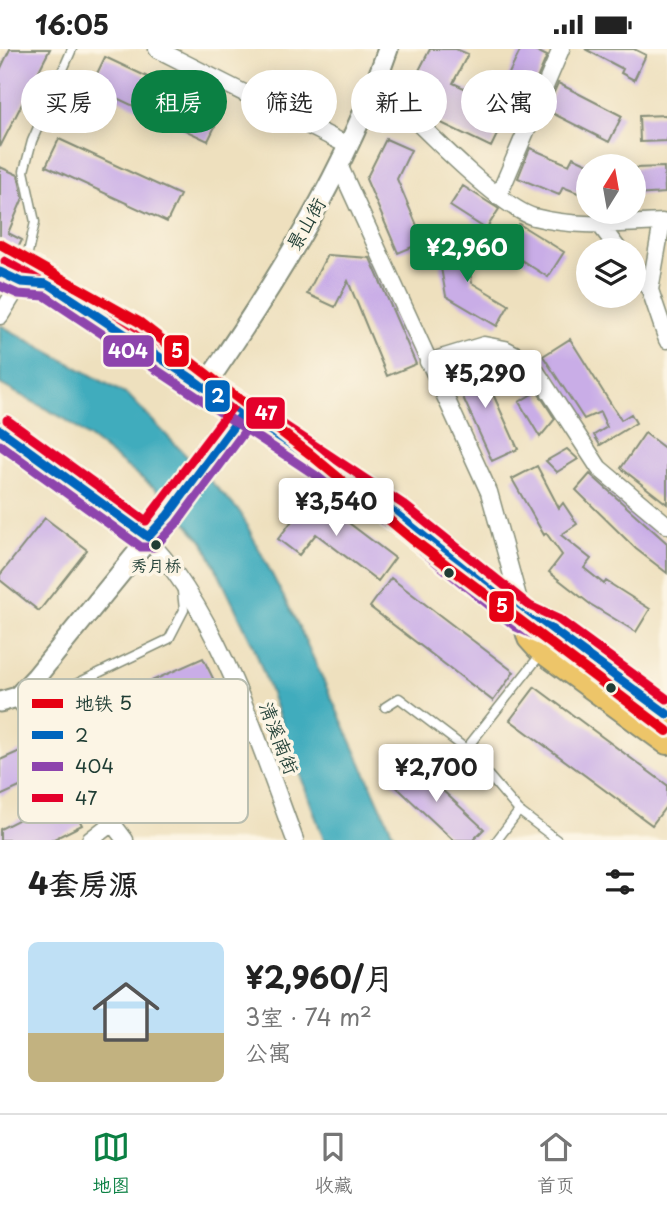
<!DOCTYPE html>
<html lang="zh">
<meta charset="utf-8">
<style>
body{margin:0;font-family:"Playpen Sans","LXGW WenKai TC",sans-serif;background:#f6f6f6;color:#222;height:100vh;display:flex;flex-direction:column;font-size:26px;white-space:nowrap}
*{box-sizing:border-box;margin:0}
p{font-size:23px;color:#767676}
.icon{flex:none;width:38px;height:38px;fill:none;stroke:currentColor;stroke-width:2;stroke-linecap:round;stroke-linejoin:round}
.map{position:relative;height:791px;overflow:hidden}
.details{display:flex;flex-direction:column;background:#fff;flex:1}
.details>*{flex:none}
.guide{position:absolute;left:21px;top:21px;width:626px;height:63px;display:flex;gap:14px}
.needle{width:46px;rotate:11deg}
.tools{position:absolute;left:576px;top:105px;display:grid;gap:14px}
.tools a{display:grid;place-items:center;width:70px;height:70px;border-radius:50%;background:#fff;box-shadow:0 4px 18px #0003;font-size:35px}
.price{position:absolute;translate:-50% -60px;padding:0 16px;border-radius:7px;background:#fff;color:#222;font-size:23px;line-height:46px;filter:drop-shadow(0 2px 4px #0008)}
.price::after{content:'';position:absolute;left:50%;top:42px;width:21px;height:16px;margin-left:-10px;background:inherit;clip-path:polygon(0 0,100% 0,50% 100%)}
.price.current{background:#0b8043;color:#fff}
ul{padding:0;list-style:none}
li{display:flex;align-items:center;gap:21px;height:175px;padding:0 28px}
li span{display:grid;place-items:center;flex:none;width:196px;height:140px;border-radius:10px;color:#555}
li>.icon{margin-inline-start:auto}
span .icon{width:84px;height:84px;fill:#fffc;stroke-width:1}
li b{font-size:30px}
h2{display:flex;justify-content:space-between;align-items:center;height:84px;padding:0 28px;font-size:30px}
.tag{padding:0 24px;border-radius:32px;background:#fff;box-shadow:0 4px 18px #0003;font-size:24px;line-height:63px}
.tag.current{background:#0b8043;color:#fff}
.status{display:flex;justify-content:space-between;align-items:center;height:49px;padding:0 35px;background:#fff;direction:ltr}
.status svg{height:19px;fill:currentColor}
.dock{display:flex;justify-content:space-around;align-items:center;height:98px;border-top:2px solid #e0e0e0;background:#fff;font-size:19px;color:#767676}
.dock a{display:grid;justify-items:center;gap:4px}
.dock .current{color:#0b8043}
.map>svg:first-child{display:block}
.water{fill:#3facbd;stroke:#2f7478;stroke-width:2}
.building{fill:#c9ade7}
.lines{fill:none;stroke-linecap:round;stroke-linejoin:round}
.service-casing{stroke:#868e79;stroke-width:11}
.minor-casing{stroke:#868e79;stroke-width:19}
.tertiary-casing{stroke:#868e79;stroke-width:23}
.primary-casing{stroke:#868e79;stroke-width:28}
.service{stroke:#fff;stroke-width:8}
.minor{stroke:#fff;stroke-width:16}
.tertiary{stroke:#fff;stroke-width:19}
.primary{stroke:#edc569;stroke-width:24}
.bus-1-casing{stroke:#fcf5e5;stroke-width:14}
.bus-2-casing{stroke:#fcf5e5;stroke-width:14}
.bus-3-casing{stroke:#fcf5e5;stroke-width:14}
.bus-1{stroke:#0065bd;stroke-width:9}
.bus-2{stroke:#8e44ad;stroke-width:9}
.bus-3{stroke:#e4002b;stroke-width:9}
.metro-1-casing{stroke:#fcf5e5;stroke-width:16}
.metro-1{stroke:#e60012;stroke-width:10}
.bus-dot{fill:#1f3d34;stroke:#fcf5e5;stroke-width:2.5}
.labels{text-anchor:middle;stroke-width:7;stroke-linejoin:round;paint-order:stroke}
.bus-label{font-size:17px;fill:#1f3d34;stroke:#fcf5e5}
.street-label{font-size:19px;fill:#1f3d34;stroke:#fcf5e5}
.key{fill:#fcf5e5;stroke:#babeb0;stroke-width:2}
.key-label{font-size:19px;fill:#1f3d34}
.line-badge{stroke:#fcf5e5;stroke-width:2.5}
.badge-label{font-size:19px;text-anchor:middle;font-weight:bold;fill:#fff}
</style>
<div class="status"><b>16:05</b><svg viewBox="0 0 49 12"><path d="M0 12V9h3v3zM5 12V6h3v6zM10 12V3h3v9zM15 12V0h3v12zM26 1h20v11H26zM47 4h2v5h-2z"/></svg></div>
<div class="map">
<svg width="667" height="791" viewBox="0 0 667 791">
<rect width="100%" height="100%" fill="#fcf5e5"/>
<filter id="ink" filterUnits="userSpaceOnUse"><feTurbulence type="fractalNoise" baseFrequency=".0143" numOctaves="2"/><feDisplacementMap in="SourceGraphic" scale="14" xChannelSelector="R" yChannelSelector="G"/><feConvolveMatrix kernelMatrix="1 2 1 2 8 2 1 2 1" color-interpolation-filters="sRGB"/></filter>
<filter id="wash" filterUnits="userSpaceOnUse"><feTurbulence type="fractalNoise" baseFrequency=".00686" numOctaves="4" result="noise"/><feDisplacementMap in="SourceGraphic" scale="28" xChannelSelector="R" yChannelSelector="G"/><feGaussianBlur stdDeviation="1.57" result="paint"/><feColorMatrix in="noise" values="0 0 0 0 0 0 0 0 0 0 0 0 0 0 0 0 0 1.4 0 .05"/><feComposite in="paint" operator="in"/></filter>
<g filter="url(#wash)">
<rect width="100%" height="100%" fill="#eee0be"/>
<path class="water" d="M0,276L129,347L240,463L300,580L396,791H324L254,598L204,494L157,441L65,370L0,335Z"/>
<g id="blocks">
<path class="building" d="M10,0H50L0,98V21Z
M430,0H456L468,5L453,34L495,53L521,0H533L547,7L519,71L507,65L491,98L433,70L440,56L409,41Z
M585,0H634L646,6L634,31L621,24L623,20Z
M105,8L222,63L208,92L91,37Z
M558,34L622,67L609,93L546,61Z
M667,66V92L640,93L639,67Z
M59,90L180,146L167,173L46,117Z
M386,90L411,101L397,130L424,193L398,204L366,130Z
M530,99L569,116L573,108L588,115V148L563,138L559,146L518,129Z
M0,118L18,126L23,149L8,184L22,191L14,207L0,203Z
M664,118L665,144L634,146V119Z
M463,137L499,160L486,180L450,157Z
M519,175L564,203L548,228L504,200Z
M465,191L472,234L509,256L497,277L446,247L437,196Z
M327,206L370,209L416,315L387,327L348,232L335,258L307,245Z
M570,290L621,371L631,365L636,374L600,396L594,386L607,378L600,363L584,370L543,307Z
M477,310L518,400L492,412L451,322Z
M537,342L555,370L540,388L519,353Z
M645,384L667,401V455L621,419Z
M567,400L578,410L557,423L546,412Z
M537,417L559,459L563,454L577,475L561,486L591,510L584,519L604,535L606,532L650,560L636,583L590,555L549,523L562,506L546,484L544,486L512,430Z
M590,425L667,494V524L636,500L576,441Z
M312,446L395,509L378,532L316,485L299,506L278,490Z
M45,469L87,501L39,562L0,531V526Z
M391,529L514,623L493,652L370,558Z
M203,609L233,670L220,686L105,747L62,672Z
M535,638L667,736V756L652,776L510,671Z
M38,694L57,721L0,747V711Z
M410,711L484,780L473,791H453L390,732Z
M67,746L82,776L52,791H0V780Z"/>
</g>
</g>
<g filter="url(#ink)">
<use href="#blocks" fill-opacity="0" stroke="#868e79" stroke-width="2"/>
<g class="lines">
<g class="service-casing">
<path id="service" d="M22,230L35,173L24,122L32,92L72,0
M36,628L49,642L59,643L169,590L184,561L182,542
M385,658L399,649L466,700L519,762L557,791
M466,700L541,605
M112,774L255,685
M497,791L519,762"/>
</g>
<g class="minor-casing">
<path id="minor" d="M157,0L349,97
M376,32C409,64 496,157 534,168C577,179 619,175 662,173L650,241L634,219
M339,116L489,443L523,566
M498,148L561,0
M600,176L619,201
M650,241L667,291
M0,267L21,233
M428,313L484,296L505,300L530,313L599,419L667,476
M0,381L129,473C213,543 257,691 295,791
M17,648L125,791
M90,791L112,774"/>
</g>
<g class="tertiary-casing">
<path id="tertiary" d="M204,338C277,232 346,122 388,0
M0,653L17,648L36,628L168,466L243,364"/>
</g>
<g class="primary-casing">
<path id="primary" d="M0,223L21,233L49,235L396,465L524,568L551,580L667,665
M524,568L530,589L539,599L667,693"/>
</g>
<use href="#service" class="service"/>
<use href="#minor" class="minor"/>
<use href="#tertiary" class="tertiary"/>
<use href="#primary" class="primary"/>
<g class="bus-1-casing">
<path id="bus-1" d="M0,223L21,233L49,235L396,465L524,568L551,580L667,665
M0,381L148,488L168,466L243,364"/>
</g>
<g class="bus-2-casing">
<path id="bus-2" d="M0,237L18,245L45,247L389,475L516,578L545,591L660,675
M0,396L141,498H154L177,474L253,371"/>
</g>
<g class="bus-3-casing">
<path id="bus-3" d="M5,212L24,221L56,225L403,455L530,557L558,570L667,650
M7,371L146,472L233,357"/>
</g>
<use href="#bus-1" class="bus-1"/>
<use href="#bus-2" class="bus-2"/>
<use href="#bus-3" class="bus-3"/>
<g class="metro-1-casing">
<path id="metro-1" d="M0,195L139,273L310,405L412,490L667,682"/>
</g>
<use href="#metro-1" class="metro-1"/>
</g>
</g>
<g class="bus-dot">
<circle cx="156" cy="496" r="6"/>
<circle cx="449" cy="524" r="6"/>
<circle cx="611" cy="639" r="6"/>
</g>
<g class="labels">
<g class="bus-label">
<text x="156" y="523">秀月桥</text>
</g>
<g class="street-label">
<text transform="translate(306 175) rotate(-60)" y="7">景山街</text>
<text transform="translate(279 689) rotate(69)" y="7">清溪南街</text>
</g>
</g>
<rect x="18" y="630" width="230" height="144" rx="10" class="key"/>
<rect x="32" y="650" width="31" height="9" fill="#e60012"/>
<rect x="32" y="682" width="31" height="8" fill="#0065bd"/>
<rect x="32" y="713" width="31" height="9" fill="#8e44ad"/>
<rect x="32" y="745" width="31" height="8" fill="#e4002b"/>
<g class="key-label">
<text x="75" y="661">地铁 5</text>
<text x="75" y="693">2</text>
<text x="75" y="724">404</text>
<text x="75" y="756">47</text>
</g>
<g class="line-badge">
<rect x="163" y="285" width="27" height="34" rx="7" fill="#e60012"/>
<rect x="102" y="285" width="53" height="34" rx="7" fill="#8e44ad"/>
<rect x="204" y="330" width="27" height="34" rx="7" fill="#0065bd"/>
<rect x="245" y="347" width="41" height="34" rx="7" fill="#e4002b"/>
<rect x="488" y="541" width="27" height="33" rx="7" fill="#e60012"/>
</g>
<g class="badge-label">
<text x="177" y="309">5</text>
<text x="128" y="309">404</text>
<text x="218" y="354">2</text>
<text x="266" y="371">47</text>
<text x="502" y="564">5</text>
</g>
</svg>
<div class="tools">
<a><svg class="needle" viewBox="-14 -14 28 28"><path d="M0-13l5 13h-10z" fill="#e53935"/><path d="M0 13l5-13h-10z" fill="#767676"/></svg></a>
<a><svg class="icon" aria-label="layers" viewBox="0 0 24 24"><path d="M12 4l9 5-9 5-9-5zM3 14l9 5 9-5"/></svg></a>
</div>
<b class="price current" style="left:467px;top:235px">¥2,960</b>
<b class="price" style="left:485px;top:361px">¥5,290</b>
<b class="price" style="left:336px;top:489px">¥3,540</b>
<b class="price" style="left:436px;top:755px">¥2,700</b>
<div class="guide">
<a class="tag">买房</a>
<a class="tag current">租房</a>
<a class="tag">筛选</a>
<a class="tag">新上</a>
<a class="tag">公寓</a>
</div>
</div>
<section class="details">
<h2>4套房源<svg class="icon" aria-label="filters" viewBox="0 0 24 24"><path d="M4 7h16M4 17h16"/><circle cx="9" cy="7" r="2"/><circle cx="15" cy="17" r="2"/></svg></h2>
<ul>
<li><span style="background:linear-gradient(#bfe0f5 65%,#c2b280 0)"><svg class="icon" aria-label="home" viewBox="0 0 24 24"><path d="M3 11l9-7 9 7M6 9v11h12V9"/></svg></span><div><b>¥2,960/月</b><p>3室 · 74 m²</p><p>公寓</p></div></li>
</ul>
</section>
<nav class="dock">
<a class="current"><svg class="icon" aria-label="map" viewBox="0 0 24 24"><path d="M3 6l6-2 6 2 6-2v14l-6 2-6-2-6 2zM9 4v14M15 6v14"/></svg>地图</a>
<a><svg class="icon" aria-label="saved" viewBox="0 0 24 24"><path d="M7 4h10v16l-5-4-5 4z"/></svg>收藏</a>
<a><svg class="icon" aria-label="home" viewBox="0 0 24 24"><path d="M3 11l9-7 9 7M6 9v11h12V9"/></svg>首页</a>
</nav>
